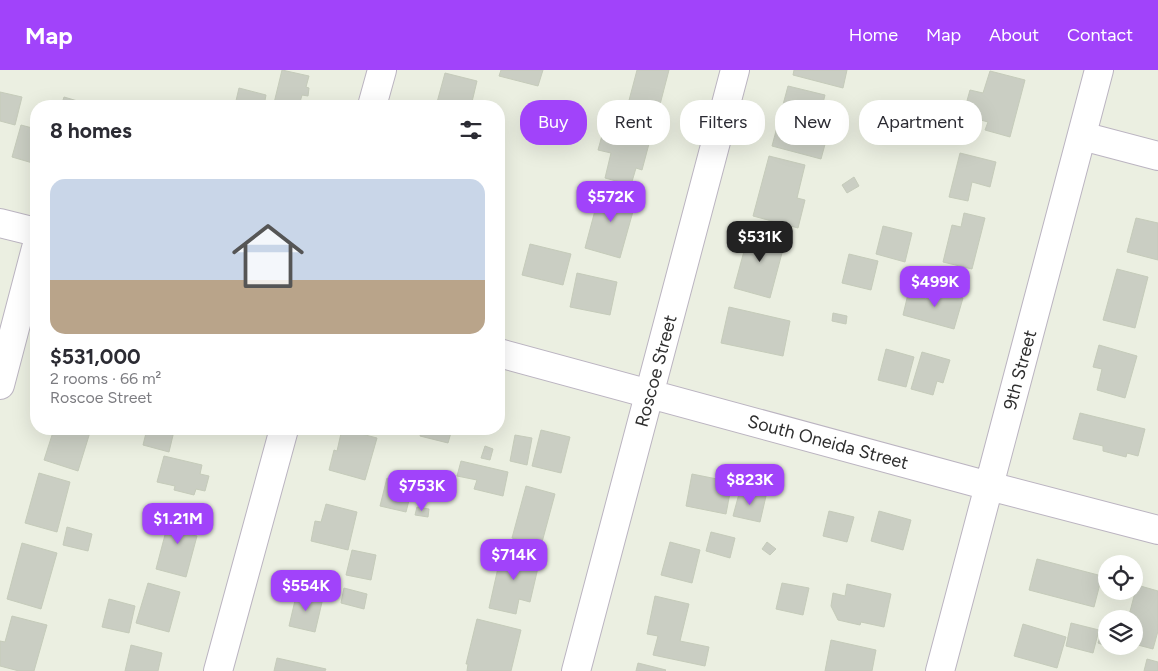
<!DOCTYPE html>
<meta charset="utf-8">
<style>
body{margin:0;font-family:Figtree,sans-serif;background:#f2f2f3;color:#2b2b33;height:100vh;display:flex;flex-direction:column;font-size:19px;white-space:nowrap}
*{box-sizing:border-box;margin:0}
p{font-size:16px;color:#7c7c81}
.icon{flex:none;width:28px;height:28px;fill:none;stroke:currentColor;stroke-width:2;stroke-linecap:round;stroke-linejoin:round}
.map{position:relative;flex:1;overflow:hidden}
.side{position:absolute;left:30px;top:30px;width:475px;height:335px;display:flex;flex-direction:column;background:#fff;border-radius:20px;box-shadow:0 5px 20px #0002}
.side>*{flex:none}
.hud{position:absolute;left:520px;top:30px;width:475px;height:45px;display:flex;gap:10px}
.tools{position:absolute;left:1098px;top:485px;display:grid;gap:10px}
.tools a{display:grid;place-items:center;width:45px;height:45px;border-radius:50%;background:#fff;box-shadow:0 5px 20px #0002;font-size:25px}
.price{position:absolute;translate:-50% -42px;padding:0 11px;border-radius:10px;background:#a143fa;color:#fff;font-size:16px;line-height:32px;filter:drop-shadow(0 1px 2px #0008)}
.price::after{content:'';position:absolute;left:50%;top:30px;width:15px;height:11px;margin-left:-8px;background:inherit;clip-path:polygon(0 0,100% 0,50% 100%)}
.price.active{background:#222;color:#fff}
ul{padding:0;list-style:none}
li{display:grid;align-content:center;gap:10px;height:265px;padding:0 20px}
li+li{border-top:1px solid #e1e1e2}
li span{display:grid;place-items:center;height:155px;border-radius:15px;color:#555}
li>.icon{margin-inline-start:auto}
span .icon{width:90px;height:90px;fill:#fffc;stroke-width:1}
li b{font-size:21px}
h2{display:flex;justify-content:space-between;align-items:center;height:60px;padding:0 20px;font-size:21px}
.pill{padding:0 18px;border-radius:20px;background:#fff;box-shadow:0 5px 20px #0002;font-size:18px;line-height:45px}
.pill.active{background:#a143fa;color:#fff}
header{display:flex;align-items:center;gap:30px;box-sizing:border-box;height:70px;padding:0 25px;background:#a143fa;color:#fff}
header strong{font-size:24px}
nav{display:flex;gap:28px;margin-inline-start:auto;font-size:18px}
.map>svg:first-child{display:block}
.building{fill:#cacec3;stroke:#c5cbba}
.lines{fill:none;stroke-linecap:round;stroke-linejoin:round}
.minor-casing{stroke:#bbb4c1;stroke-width:30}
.minor{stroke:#fff;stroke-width:28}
.labels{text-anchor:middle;stroke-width:4.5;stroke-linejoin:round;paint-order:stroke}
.street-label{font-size:18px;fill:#2e2e2e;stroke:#fff}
</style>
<header>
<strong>Map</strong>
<nav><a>Home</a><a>Map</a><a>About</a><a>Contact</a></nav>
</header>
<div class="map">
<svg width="1158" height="601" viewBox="0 0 1158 601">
<rect width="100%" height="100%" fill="#ebefe1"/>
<path class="building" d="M282,0L309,6L306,17L309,18L308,26L302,25L299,36H288L274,33Z
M501,0H543L538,16L499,6Z
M637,0H669L657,46L627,38Z
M794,0H847L843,18L793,5Z
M990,1L1025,10L1010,67L985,60L988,52L963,45L970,20L983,23Z
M445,3L477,11L471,36H436Z
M788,16L825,25L818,53L830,56L821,89L772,76Z
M239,18L266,25L264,36L235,35Z
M0,22L22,27L15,55L0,51Z
M64,27L81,32L80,36H61Z
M877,44L891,48L889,57L874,53Z
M620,47L654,55L642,100L636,98L631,115L605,108L611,83L598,80L603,62L616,65Z
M21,55L36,59V94L12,87Z
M960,83L996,92L990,117L972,112L968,131L949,127Z
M769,86L805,95L797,128L805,130L798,158L753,146Z
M854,107L859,116L847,123L842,115Z
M601,118L637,127L620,188L585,178Z
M964,143L985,148L972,199L943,192L952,155L961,157Z
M1136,148L1158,153V190L1127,182Z
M883,156L912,163L905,192L876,184Z
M750,159L786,168L770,228L734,218Z
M530,174L571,184L563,215L522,205Z
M849,184L878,191L871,220L842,213Z
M1117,199L1148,207L1135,258L1103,250Z
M577,203L617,212L610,245L570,237Z
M929,218L963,228L954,259L903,245L908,224L926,229Z
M729,237L790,251L783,286L721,273Z
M833,243L847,246L846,254L832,251Z
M1099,275L1137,286L1125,328L1097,320L1102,299L1093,297Z
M886,279L914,287L906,317L878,310Z
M922,282L950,290L943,313L937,311L933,325L911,319Z
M1080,343L1145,359L1138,386L1127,383L1126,387L1103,381V376L1073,369Z
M54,359H91L78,401L44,390Z
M147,359H165L174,361L169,382L143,375Z
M342,359L377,368L365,410L329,400L334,380L337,381Z
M422,359H452L448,373L420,366Z
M541,360L570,367L561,403L532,396Z
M515,365L532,368L527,395L510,391Z
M485,376L493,379L490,390L481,388Z
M164,386L202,395L200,404L209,406L205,421L196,419L194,425L174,420L175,416L157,412Z
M461,391L508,402L503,426L474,419L477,410L457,406Z
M39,403L70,412L57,462L25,453Z
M692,404L732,412L726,444L686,436Z
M387,408L413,415L406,442L380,436Z
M526,416L555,424L541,476L512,468Z
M740,420L766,426L760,452L733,446Z
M326,434L357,442L348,480L311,471L315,451L321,452Z
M417,437L429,439L428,447L415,445Z
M829,441L854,447L847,472L823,466Z
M879,441L911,450L903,480L871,471Z
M171,442L197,449L192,465L197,466L186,507L156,499Z
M67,457L92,464L88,481L63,475Z
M711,462L735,468L730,488L706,481Z
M670,472L700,480L692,513L661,505Z
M767,472L776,479L770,485L762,479Z
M22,473L57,483L41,539L7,529Z
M352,480L376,485L371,510L346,505Z
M502,480L540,489L530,532L519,529L516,544L489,538Z
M1037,489L1102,506L1094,537L1029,520Z
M148,513L180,522L169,562L136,553Z
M782,513L809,518L803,545L776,539Z
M847,514L891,524L884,557L861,552L860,555L838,550L831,536L833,523L845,526Z
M1137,515L1158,521V561L1153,579L1134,574V549H1128Z
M344,518L367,524L364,539L341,533Z
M297,522L323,528L315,562L289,556Z
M655,526L689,534L680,571L709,577L705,596L653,585L658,566L647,564Z
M109,529L135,536L129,563L102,557Z
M12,546L47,555L34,601H19L0,596V571L5,572Z
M477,549L521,560L511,601H467L468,594H466Z
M1071,553L1099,560L1093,583L1066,576Z
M1023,554L1066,567L1057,598L1014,586Z
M1102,561L1106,563V576L1098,573Z
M831,570L876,580L872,601H825Z
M131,575L162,583L158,601H125Z
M277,588L326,599L325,601H274Z
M1147,589L1158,592V601H1144Z
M638,593L666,600L665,601H636Z"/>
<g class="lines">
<g class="minor-casing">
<path id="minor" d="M372,36L382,0
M1082,66L1158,86
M0,153L36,162
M499,283L989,416L1158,460
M0,315L36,178
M218,601L284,359
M576,601L735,0
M940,601L1099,0"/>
</g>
<use href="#minor" class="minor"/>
</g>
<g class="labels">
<g class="street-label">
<text transform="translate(1020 300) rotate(-75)" y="6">9th Street</text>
<text transform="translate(656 301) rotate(-75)" y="6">Roscoe Street</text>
<text transform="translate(828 372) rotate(15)" y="6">South Oneida Street</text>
</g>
</g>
</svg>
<div class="tools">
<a><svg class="icon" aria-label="locate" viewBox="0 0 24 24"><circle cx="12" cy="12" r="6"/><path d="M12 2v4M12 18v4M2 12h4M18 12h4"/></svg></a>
<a><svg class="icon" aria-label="layers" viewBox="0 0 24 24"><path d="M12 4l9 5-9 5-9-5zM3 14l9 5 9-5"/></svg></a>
</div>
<b class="price" style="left:611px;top:153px">$572K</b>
<b class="price active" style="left:760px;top:193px">$531K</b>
<b class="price" style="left:935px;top:238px">$499K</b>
<b class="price" style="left:750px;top:436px">$823K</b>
<b class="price" style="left:422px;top:442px">$753K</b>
<b class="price" style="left:178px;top:475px">$1.21M</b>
<b class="price" style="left:514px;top:511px">$714K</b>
<b class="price" style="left:306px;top:542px">$554K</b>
<div class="hud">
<a class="pill active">Buy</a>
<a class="pill">Rent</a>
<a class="pill">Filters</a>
<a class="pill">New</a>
<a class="pill">Apartment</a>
</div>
<section class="side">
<h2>8 homes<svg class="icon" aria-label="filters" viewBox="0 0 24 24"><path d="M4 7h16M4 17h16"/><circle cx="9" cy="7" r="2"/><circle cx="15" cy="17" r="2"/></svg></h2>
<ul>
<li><span style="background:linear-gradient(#c9d6e8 65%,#b9a48a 0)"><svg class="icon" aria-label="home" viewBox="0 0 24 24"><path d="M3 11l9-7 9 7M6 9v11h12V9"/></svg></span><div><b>$531,000</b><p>2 rooms · 66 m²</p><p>Roscoe Street</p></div></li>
</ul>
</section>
</div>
